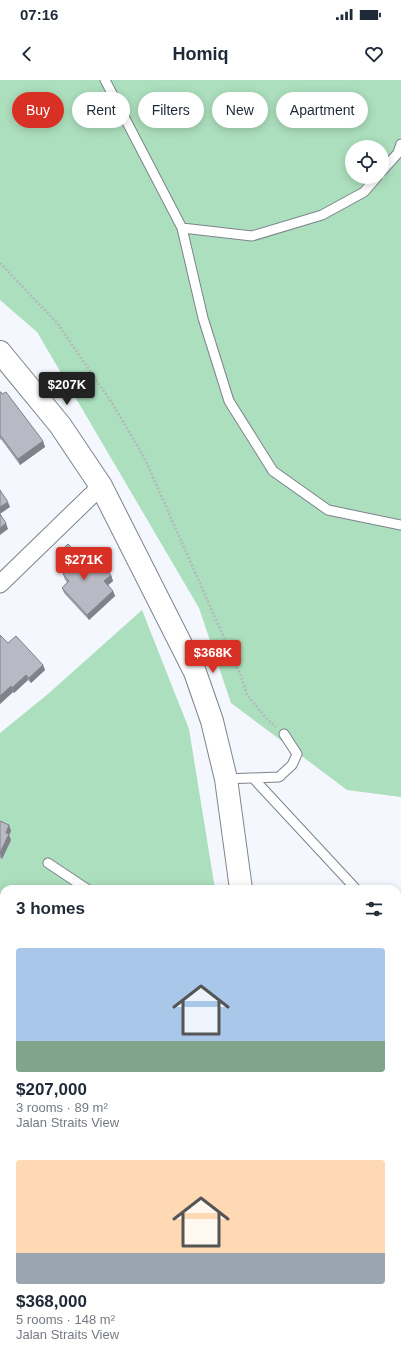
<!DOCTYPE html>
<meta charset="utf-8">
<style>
body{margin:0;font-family:Helvetica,sans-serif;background:#f2f2f3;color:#1f2937;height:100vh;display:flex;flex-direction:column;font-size:15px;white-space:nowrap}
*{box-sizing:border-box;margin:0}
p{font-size:13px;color:#747a83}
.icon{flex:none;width:22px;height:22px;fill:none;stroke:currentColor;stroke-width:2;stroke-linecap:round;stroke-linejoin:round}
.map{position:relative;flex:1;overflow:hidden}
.panel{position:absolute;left:0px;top:805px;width:401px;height:480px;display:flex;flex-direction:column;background:#fff;border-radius:12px 12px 0 0;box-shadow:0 2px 10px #0003}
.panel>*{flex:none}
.top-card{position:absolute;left:12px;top:12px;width:377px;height:36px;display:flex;gap:8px}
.buttons{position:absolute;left:345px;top:60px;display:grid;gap:8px}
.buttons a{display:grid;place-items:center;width:44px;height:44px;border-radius:50%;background:#fff;box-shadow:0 2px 10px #0003;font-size:20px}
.price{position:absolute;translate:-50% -34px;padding:0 9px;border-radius:4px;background:#d93025;color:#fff;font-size:13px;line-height:26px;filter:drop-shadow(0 1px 2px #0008)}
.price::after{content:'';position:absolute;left:50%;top:24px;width:12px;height:9px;margin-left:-6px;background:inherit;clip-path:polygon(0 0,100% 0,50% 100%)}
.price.active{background:#222;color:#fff}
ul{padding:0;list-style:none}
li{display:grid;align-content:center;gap:8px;height:212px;padding:0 16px}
li span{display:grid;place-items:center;height:124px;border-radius:4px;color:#555}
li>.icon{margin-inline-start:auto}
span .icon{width:72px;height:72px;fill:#fffc;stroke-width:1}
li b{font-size:17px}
h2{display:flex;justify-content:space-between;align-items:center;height:48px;padding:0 16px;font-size:17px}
.tag{padding:0 14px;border-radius:18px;background:#fff;box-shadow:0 2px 10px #0003;font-size:14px;line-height:36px}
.tag.active{background:#d93025;color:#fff}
.status{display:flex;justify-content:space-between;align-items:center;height:28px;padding:0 20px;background:#fff;direction:ltr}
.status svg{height:11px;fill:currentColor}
header{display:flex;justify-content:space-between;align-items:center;height:52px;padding:0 16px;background:#fff;font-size:18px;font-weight:800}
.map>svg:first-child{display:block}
.built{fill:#e5edfb}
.green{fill:#acdfbd;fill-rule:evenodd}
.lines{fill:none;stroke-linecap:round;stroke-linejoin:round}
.lane-casing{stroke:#7d838c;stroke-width:11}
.street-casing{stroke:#7d838c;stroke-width:19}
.secondary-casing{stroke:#7d838c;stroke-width:24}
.path{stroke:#b4b8bd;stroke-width:2.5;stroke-dasharray:2 2;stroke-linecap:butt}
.lane{stroke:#fff;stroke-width:9}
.street{stroke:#fff;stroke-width:17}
.secondary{stroke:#fff;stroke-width:22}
.wall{fill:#9e9fa9}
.shaded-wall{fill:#818289}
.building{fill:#b8b9c4;stroke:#818289}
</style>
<div class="status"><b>07:16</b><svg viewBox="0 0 49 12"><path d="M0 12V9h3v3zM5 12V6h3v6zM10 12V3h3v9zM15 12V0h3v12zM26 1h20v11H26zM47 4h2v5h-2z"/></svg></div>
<header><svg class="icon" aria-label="back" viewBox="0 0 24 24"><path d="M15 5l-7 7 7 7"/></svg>Homiq<svg class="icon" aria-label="heart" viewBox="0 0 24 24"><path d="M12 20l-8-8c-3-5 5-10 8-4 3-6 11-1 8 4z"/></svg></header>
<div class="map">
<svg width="401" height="1285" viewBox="0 0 401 1285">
<rect width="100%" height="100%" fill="#f4f8fe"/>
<path class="built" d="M0,1188H4V1281H176L180,1285H0Z"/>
<path class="green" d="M0,0H401V717L347,710L231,623L199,528L37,252L0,220ZM352,67H382V97H352Z
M142,530L189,649L215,809H4V942L0,939V653L48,614Z"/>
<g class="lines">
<g class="lane-casing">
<path id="lane" d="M105,0L182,148L203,238L229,321L273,391L328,430L401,445
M382,91L398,73L401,64
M182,148L252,156L322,135L364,112L377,97
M253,698L356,809
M226,699L279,697L292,685L297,674L284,654
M48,783L87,809
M0,1162L4,1166
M397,1209L401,1204
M343,1281V1285"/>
</g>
<g class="street-casing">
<path id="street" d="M0,504L101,406
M0,945L4,949
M397,1133L401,1129
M248,1285L252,1281"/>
</g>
<g class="secondary-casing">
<path id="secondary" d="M0,272L60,345L101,406L195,592L212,641L226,699L241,809
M397,1059L401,1062"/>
</g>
<path class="path" d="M0,183L58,244L112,323L144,377L241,596L247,615L268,640L276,647
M0,1208L4,1209
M0,1280L6,1285
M75,1281L77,1285"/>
<use href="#lane" class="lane"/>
<use href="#street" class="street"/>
<use href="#secondary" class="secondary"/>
</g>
<path class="wall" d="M0,312L43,361L45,367L20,385L1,359L0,360Z
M56,475L111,495L113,501L108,505L113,511L115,516L89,540L64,513L62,508L67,502L65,500L63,494L67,491L58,480Z
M8,563L43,585L45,590L31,603L28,600L14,613L13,612L0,624Z
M0,741L9,745L11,751L9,755L11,760L2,779L0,778Z
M4,1083V1094H3L1,1088Z
M0,1117L4,1121V1154L0,1148Z
M4,1212V1277L2,1279L0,1277V1217Z
M10,1281H22L18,1285H14Z"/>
<path class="shaded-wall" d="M43,361L45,367L20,385L18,379Z
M8,422L10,427L0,434V427Z
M6,443L8,449L0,455V448Z
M111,495L113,501L106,507L104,501Z
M113,511L115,516L89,540L87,535Z
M43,585L45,590L31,603L29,598Z
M26,595L28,600L14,613L12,608Z
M11,606L13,612L0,624V616Z
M9,745L11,751L9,755L11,760L2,779L0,773L6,753Z
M401,1173V1180L397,1184V1177Z
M2,1271L4,1277L2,1279L0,1273Z
M15,1281H22L18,1285H16L15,1282Z
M297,1281H304L301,1285H294Z"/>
<path class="building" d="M0,312H1L2,314L6,312L43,361L18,379L0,355Z
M0,410L8,422L0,427Z
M0,434L6,443L0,448Z
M68,464L90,487L97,481L111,495L104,501L113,511L87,535L62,508L69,501L63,494L69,489L56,475Z
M0,555L8,563L16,556L43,585L29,598L26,595L12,608L11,606L0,616Z
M0,741L9,745L6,753L9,754L0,773Z
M4,1083V1090L1,1088Z
M0,1117L4,1121V1151L0,1146Z
M401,1139V1173L397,1177V1143Z
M4,1212V1272L2,1271L0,1273V1217Z
M271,1281H297L294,1285H268Z"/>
</svg>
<div class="buttons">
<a><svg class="icon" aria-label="locate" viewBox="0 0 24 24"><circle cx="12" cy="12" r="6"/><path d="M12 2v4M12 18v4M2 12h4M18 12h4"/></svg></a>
</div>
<b class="price active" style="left:67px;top:326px">$207K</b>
<b class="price" style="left:84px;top:501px">$271K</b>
<b class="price" style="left:213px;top:594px">$368K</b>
<div class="top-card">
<a class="tag active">Buy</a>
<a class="tag">Rent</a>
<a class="tag">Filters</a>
<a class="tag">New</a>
<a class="tag">Apartment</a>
</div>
<section class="panel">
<h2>3 homes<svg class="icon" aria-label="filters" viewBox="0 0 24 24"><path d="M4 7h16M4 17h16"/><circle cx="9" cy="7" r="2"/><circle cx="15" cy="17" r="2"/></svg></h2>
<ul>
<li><span style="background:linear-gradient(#a9c7e8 75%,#7fa58c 0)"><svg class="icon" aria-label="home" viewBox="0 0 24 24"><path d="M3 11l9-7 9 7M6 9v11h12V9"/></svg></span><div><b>$207,000</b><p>3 rooms · 89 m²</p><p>Jalan Straits View</p></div></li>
<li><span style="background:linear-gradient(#ffd9b3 75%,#9aa5b1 0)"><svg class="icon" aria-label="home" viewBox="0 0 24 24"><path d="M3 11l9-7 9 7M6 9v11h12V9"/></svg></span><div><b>$368,000</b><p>5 rooms · 148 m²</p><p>Jalan Straits View</p></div></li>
</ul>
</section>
</div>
